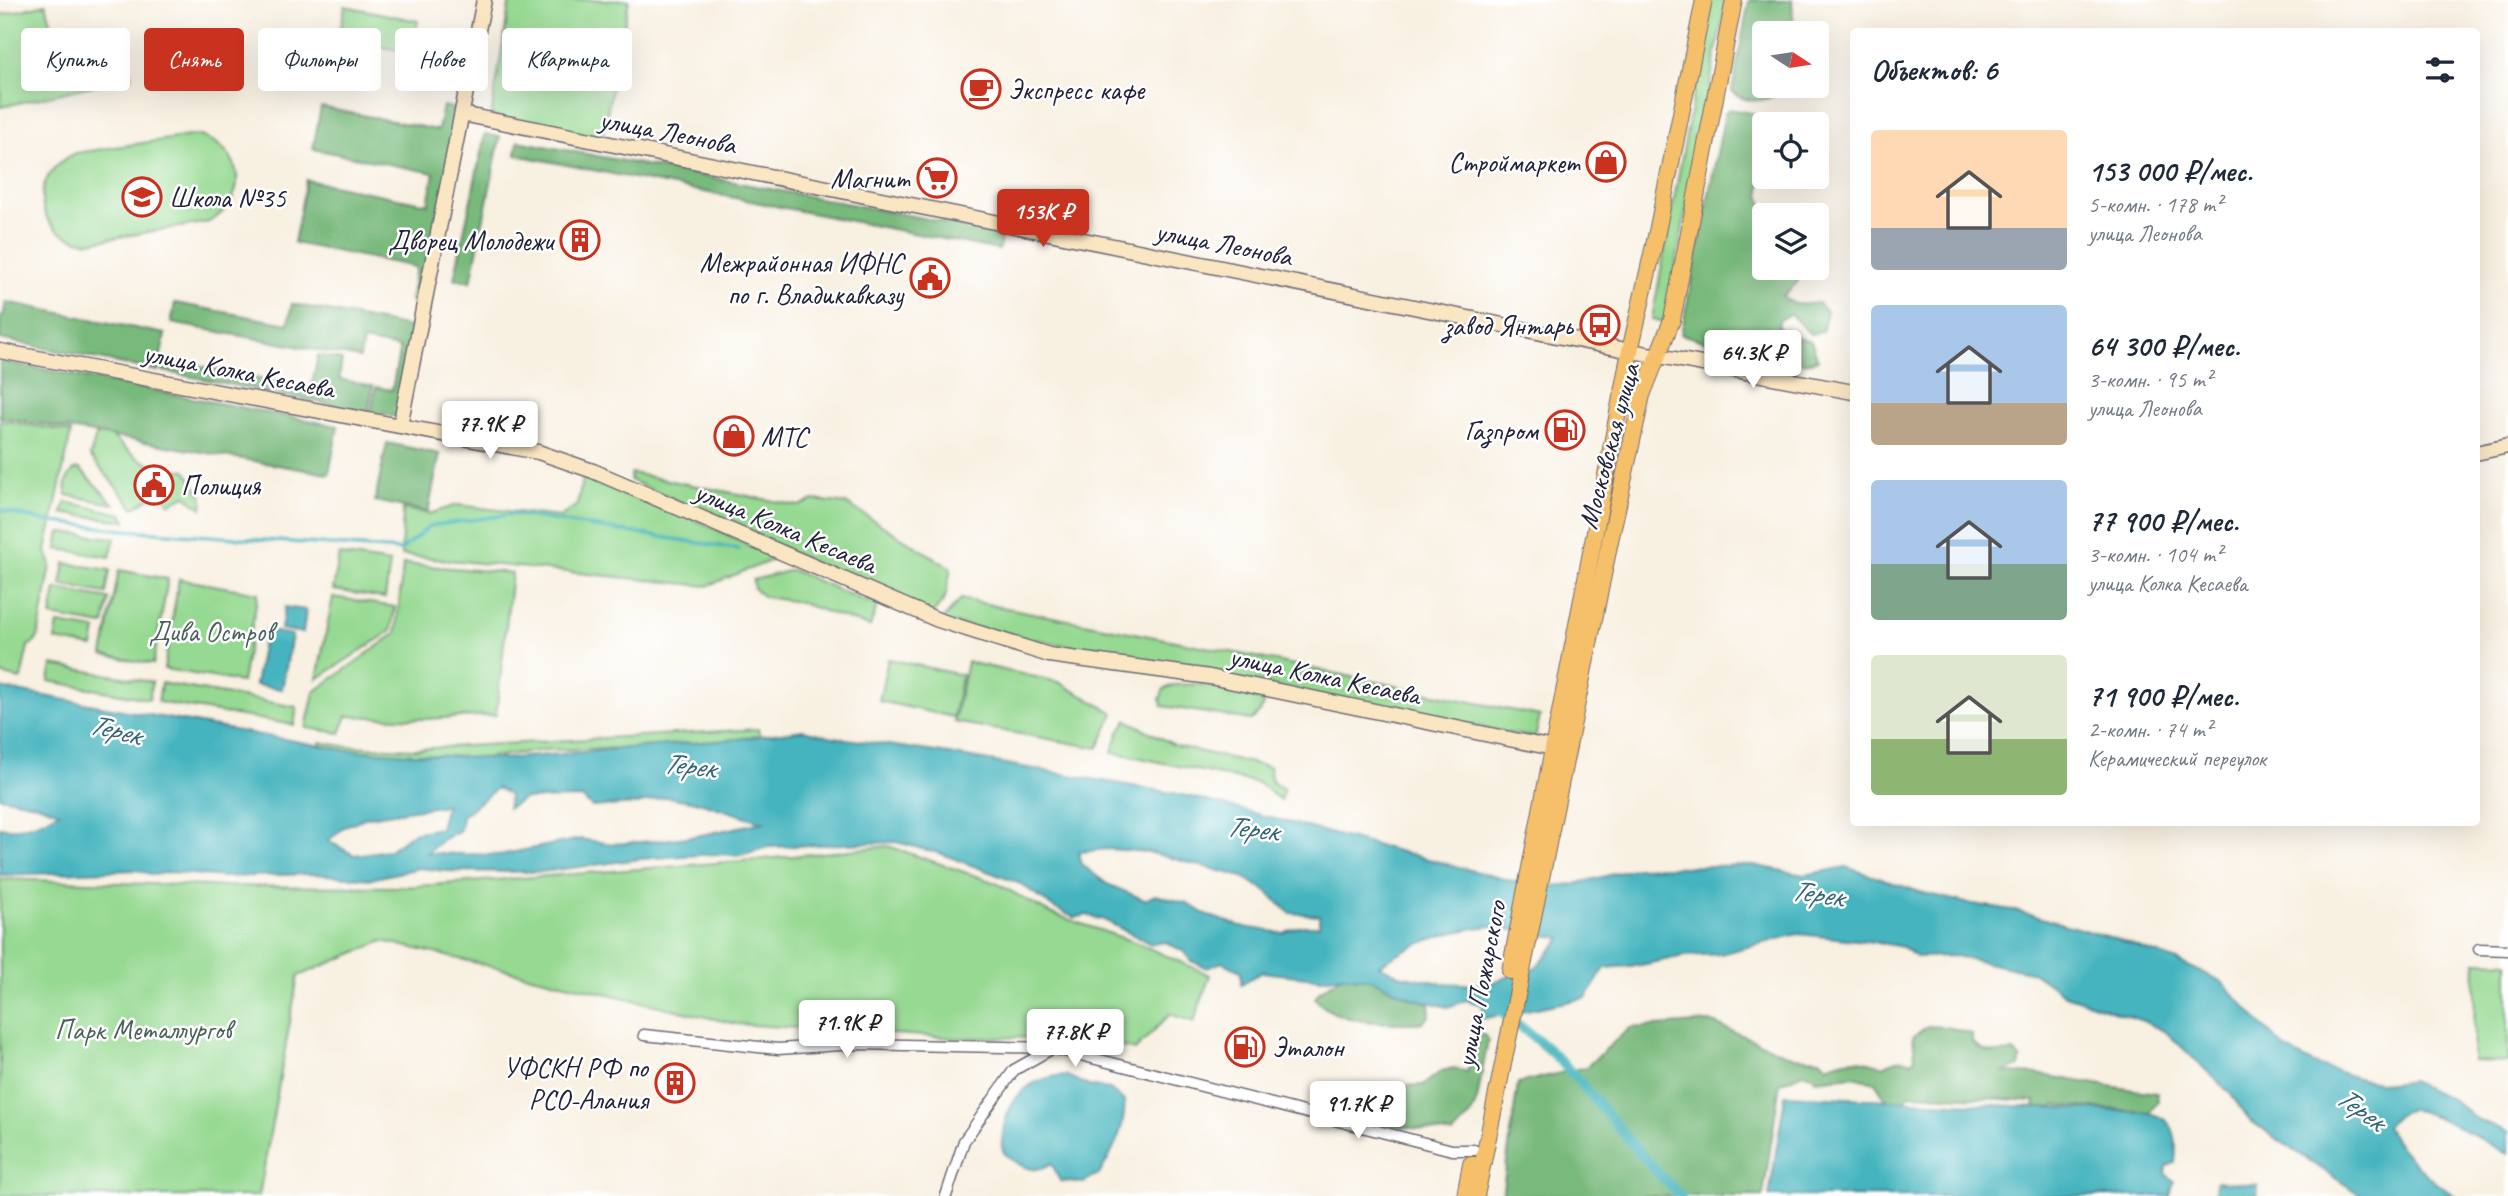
<!DOCTYPE html>
<html lang="ru">
<meta charset="utf-8">
<style>
body{margin:0;font-family:Caveat,sans-serif;background:#f6f6f7;color:#1f2937;height:100vh;display:flex;flex-direction:column;font-size:26px;white-space:nowrap}
*{box-sizing:border-box;margin:0}
p{font-size:23px;color:#747a83}
.icon{flex:none;width:38px;height:38px;fill:none;stroke:currentColor;stroke-width:2;stroke-linecap:round;stroke-linejoin:round}
.map{position:relative;flex:1;overflow:hidden}
.side{position:absolute;left:1850px;top:28px;width:630px;height:798px;display:flex;flex-direction:column;background:#fff;border-radius:7px;box-shadow:0 7px 28px #0002}
.side>*{flex:none}
.banner{position:absolute;left:21px;top:28px;width:665px;height:63px;display:flex;gap:14px}
.needle{width:46px;rotate:102deg}
.tools{position:absolute;left:1752px;top:21px;display:grid;gap:14px}
.tools a{display:grid;place-items:center;width:77px;height:77px;border-radius:7px;background:#fff;box-shadow:0 7px 28px #0002;font-size:35px}
.price{position:absolute;translate:-50% -60px;padding:0 16px;border-radius:7px;background:#fff;color:#222;font-size:23px;line-height:46px;filter:drop-shadow(0 2px 4px #0008)}
.price::after{content:'';position:absolute;left:50%;top:42px;width:21px;height:16px;margin-left:-10px;background:inherit;clip-path:polygon(0 0,100% 0,50% 100%)}
.price.selected{background:#c8321e;color:#fff}
ul{padding:0;list-style:none}
li{display:flex;align-items:center;gap:21px;height:175px;padding:0 21px}
li span{display:grid;place-items:center;flex:none;width:196px;height:140px;border-radius:7px;color:#555}
li>.icon{margin-inline-start:auto}
span .icon{width:84px;height:84px;fill:#fffc;stroke-width:1}
li b{font-size:30px}
h2{display:flex;justify-content:space-between;align-items:center;height:84px;padding:0 21px;font-size:30px}
.tag{padding:0 24px;border-radius:7px;background:#fff;box-shadow:0 7px 28px #0002;font-size:24px;line-height:63px}
.tag.selected{background:#c8321e;color:#fff}
.map>svg:first-child{display:block}
.green{fill:#96d992;stroke:#5c7e66;stroke-width:2}
.forest{fill:#78b97c;stroke:#4d6e5c;stroke-width:2}
.water{fill:#45b4be;stroke:#346b7c;stroke-width:2;fill-rule:evenodd}
.lines{fill:none;stroke-linecap:round;stroke-linejoin:round}
.stream{stroke:#45b4be;stroke-width:3.5}
.canal{stroke:#45b4be;stroke-width:10}
.street-casing{stroke:#6d6a75;stroke-width:13}
.secondary-casing{stroke:#6d6a75;stroke-width:17}
.primary-casing{stroke:#6d6a75;stroke-width:18}
.street{stroke:#fff;stroke-width:10}
.secondary{stroke:#fbe6c4;stroke-width:14}
.primary{stroke:#f6c06b;stroke-width:16}
.labels{text-anchor:middle;stroke-width:5;stroke-linejoin:round;paint-order:stroke}
.poi-label{font-size:28px;fill:#22223b;stroke:#fff;text-anchor:end}
.street-label{font-size:28px;fill:#22223b;stroke:#fff}
.park-label{font-size:28px;fill:#4b6259;stroke:#fff}
.water-label{font-size:30px;font-style:italic;fill:#326476;stroke:#fff}
</style>
<div class="map">
<svg width="2508" height="1196" viewBox="0 0 2508 1196">
<rect width="100%" height="100%" fill="#fff"/>
<filter id="ink" filterUnits="userSpaceOnUse"><feTurbulence type="fractalNoise" baseFrequency=".0143" numOctaves="2"/><feDisplacementMap in="SourceGraphic" scale="14" xChannelSelector="R" yChannelSelector="G"/><feConvolveMatrix kernelMatrix="1 2 1 2 8 2 1 2 1" color-interpolation-filters="sRGB"/></filter>
<filter id="wash" filterUnits="userSpaceOnUse"><feTurbulence type="fractalNoise" baseFrequency=".00686" numOctaves="4" result="noise"/><feDisplacementMap in="SourceGraphic" scale="28" xChannelSelector="R" yChannelSelector="G"/><feGaussianBlur stdDeviation="1.57" result="paint"/><feColorMatrix in="noise" values="0 0 0 0 0 0 0 0 0 0 0 0 0 0 0 0 0 1.4 0 .05"/><feComposite in="paint" operator="in"/></filter>
<g filter="url(#wash)">
<rect width="100%" height="100%" fill="#f8f0e1"/>
<path class="green" d="M510,0H629L602,139L491,116Z
M1711,0H1726L1665,322L1652,319Z
M46,4L66,77L127,59L131,77L1,107L0,15Z
M345,6L418,21L411,53L339,38Z
M196,135C244,146 252,197 209,222L90,242C33,238 25,175 76,153Z
M0,420L71,432L46,551L51,565L38,637L35,642L28,646L21,679L0,674Z
M107,431C132,457 147,469 185,470L203,498L202,508L185,496L169,504L161,491L134,508L90,456L96,436Z
M76,469H80L114,504L67,495C63,485 68,474 76,469Z
M585,469L722,532L775,559L707,586L401,555L403,509L429,514L457,505L560,517L577,505Z
M631,473L799,506L814,500L847,504L951,568L945,598L932,615L630,480Z
M66,502L122,514L126,521L66,514L62,513Z
M60,532L115,538L110,557L57,549Z
M339,555L390,563L385,598L333,590Z
M65,563L110,570L106,593L61,585Z
M403,564L512,573L496,715L426,719L347,716L340,733L306,728L314,692L396,633Z
M119,570L168,579L153,664L103,655Z
M792,570L877,606L870,627L798,602L765,597L754,589L753,580Z
M179,579L258,593L242,682L164,669Z
M56,589L109,599L104,625L51,616Z
M333,597L395,607L391,631L317,679Z
M961,599L1241,654L1540,716L1535,738L941,621Z
M58,624L96,630L93,647L55,640Z
M888,659L962,675L953,717L879,701Z
M967,662L1058,682L1114,713L1098,748L954,722Z
M52,665L152,682L149,699L49,681Z
M161,683L297,707L294,725L158,702Z
M1198,684L1260,695C1267,705 1260,714 1251,720L1163,706L1160,699L1164,689L1174,685Z
M1127,720L1176,746L1269,767L1272,782L1284,789L1280,800L1258,783L1112,752L1119,732Z
M758,729L760,738L751,745L544,750L468,760L320,755V742L344,746L414,749Z
M888,846L996,883L1050,913L1137,943L1210,975L1194,1022L1170,1014L1135,1050L1080,1037L957,1038L736,1024L383,941L298,976L259,1196H0V879L209,886L404,887L755,860Z
M2476,961L2508,962V1062L2473,1061Z"/>
<path class="forest" d="M1749,0H1792L1794,33H1764V86H1783L1781,93C1765,101 1746,105 1732,91Z
M443,106L461,110L422,303L410,301L416,267L294,243L306,180L428,204L434,173L313,149L321,107L438,130Z
M1729,109L1751,113L1774,122V124H1764C1764,138 1766,152 1764,165C1762,184 1755,193 1766,210H1777L1783,215H1764V253L1761,260L1764,262V268H1791L1796,272L1798,282L1783,296C1794,308 1804,304 1819,303L1827,312L1822,332L1810,334L1790,314L1779,321L1778,326L1786,339L1796,337L1811,341L1818,360C1788,370 1713,344 1681,334L1725,113Z
M485,134L500,137L471,282L454,279Z
M518,141L1002,233L999,250L516,155Z
M6,302L165,334L158,371L0,339V317H3Z
M175,303L288,324L292,304L415,328L398,417L371,412L376,387L392,390L400,348L363,341L360,358L171,323Z
M318,355L342,360L339,379L373,386L368,412L162,371L164,359L311,389Z
M0,361L338,426L329,474L0,417Z
M387,443L440,454L428,512L375,501Z
M1342,976L1371,979L1411,998L1429,1003L1430,1015L1422,1023C1392,1023 1335,1026 1315,998L1320,991Z
M1710,1022L1794,1057L1820,1059L1827,1066C1852,1055 1859,1059 1883,1066C1892,1062 1901,1056 1911,1062L1915,1058L1913,1037L1927,1026L1948,1027L1972,1034V1042C1985,1054 1998,1054 2014,1052L2021,1059L2019,1066L2004,1072C2015,1075 2026,1072 2037,1074C2077,1081 2117,1088 2157,1093L2158,1101L2150,1112L2055,1105L2051,1112L2034,1107L2035,1101L1910,1094L1902,1104L1887,1101L1875,1082L1854,1076L1815,1080L1813,1075L1803,1073L1780,1083L1763,1196H1502L1518,1083L1586,1067L1630,1028Z
M1478,1033L1484,1035L1488,1040L1477,1100L1471,1115L1453,1134L1393,1125L1386,1120L1402,1086L1423,1085L1442,1071L1453,1068L1467,1072L1475,1051L1473,1039Z"/>
<path class="water" d="M285,607L306,610L303,633L281,629Z
M265,630L292,635L282,689L255,685Z
M0,688L345,750L501,759L737,739L803,730L833,737L943,753L1184,795L1512,881L1551,886L1575,884L1637,868L1751,865L1805,875L1846,867L1920,892L1966,903L2012,910L2117,939L2177,961L2221,981L2284,1048L2316,1065L2361,1079L2392,1084L2411,1081L2453,1100L2474,1118L2508,1132V1154C2485,1143 2436,1112 2413,1110C2401,1109 2394,1118 2386,1127C2402,1154 2429,1179 2455,1196H2362L2249,1120L2229,1092L2166,1032L2143,1021L2065,995L2034,973L1955,956L1916,957L1903,947L1875,942L1798,934L1720,954L1684,956L1641,965L1605,968L1586,998L1481,1019L1483,1005L1466,1000L1448,1007L1411,998L1371,979L1342,976L1323,979L1262,972L1241,984V971L1222,962L1207,968L1191,961L1183,951L1166,942L1151,944L1104,920L1086,915L1075,918L1054,908L1021,884L942,854L896,842L768,847L741,855L714,854L640,859L540,872L446,871L419,868L371,879L314,874L223,877L170,872L154,875L137,870L0,875V827C19,832 43,821 59,812L40,805L0,797ZM497,788L509,795L508,808L524,799L582,798L592,807L637,804L667,797L702,803L763,822L696,836L654,841L613,844L580,839L499,855L427,853L442,840L460,830L462,816ZM446,805L440,828L413,833L390,850L354,855L328,841L345,826L367,817ZM1108,849L1148,852L1243,877L1266,891L1290,913L1319,915V926H1300L1283,933L1244,927L1206,915L1187,903L1155,895L1145,900L1107,884L1081,864L1079,852ZM1489,926L1562,938L1536,967L1485,985L1442,983L1399,975L1379,965C1414,942 1447,932 1489,926Z
M1065,1075L1089,1086L1110,1089L1124,1101C1127,1128 1111,1153 1099,1175L1091,1177L1084,1183L1060,1181L1052,1163C1046,1167 1039,1170 1032,1169C1023,1168 1004,1157 1002,1148C1001,1143 1003,1136 1003,1132C1008,1096 1030,1078 1065,1075Z
M1785,1095L2145,1112C2175,1118 2178,1134 2175,1163L2167,1166L2166,1174L2174,1181L2170,1196H1769Z
M2216,1181L2258,1185L2257,1196H2215Z"/>
<g class="lines">
<path class="stream" d="M0,510L44,521L126,530L401,550L430,526L513,514L738,549"/>
<path class="canal" d="M1493,1006C1518,1025 1545,1044 1567,1068C1606,1110 1639,1157 1681,1196"/>
</g>
</g>
<g filter="url(#ink)">
<g class="lines">
<g class="street-casing">
<path id="street" d="M2479,949L2508,950
M644,1035L778,1049L856,1044L1053,1048
M946,1196L964,1141L1014,1070L1053,1048L1452,1150H1474"/>
</g>
<g class="secondary-casing">
<path id="secondary" d="M462,114L1621,349L1853,392
M0,351L538,452L593,471L938,620L1049,655L1210,677L1553,748
M400,426L484,0
M2476,453L2508,446"/>
</g>
<g class="primary-casing">
<path id="primary" d="M1510,971L1630,351L1657,232L1704,0
M1465,1196L1471,1164
M1476,1196L1610,541L1642,395L1672,320L1734,0"/>
</g>
<use href="#street" class="street"/>
<use href="#secondary" class="secondary"/>
<use href="#primary" class="primary"/>
</g>
</g>
<defs>
<g id="cafe-ring" transform="scale(2.0125)"><circle r="9.5" fill="#fff" stroke="#c8321e" stroke-width="1.5"/><path d="M-5.5-4.5H6V0H3Q3 3.5 0 3.5H-2.5Q-5.5 3.5-5.5 0ZM3-3.2v2h1.7v-2ZM-6 4.5H4V6H-6Z" fill="#c8321e"/></g>
<g id="shop-ring" transform="scale(2.0125)"><circle r="9.5" fill="#fff" stroke="#c8321e" stroke-width="1.5"/><path d="M-5-2.5h2.3a2.7 3.5 0 0 1 5.4 0H5L5.5 6h-11ZM-1.5-2.5h3a1.5 2.3 0 0 0-3 0Z" fill="#c8321e"/></g>
<g id="supermarket-ring" transform="scale(2.0125)"><circle r="9.5" fill="#fff" stroke="#c8321e" stroke-width="1.5"/><path d="M-6-5.5h2.5l.6 2H6L4.5 2H-2.5L-4.4-4H-6ZM-1.5 3.2a1.3 1.3 0 1 0 .1 0ZM3 3.2a1.3 1.3 0 1 0 .1 0Z" fill="#c8321e"/></g>
<g id="school-ring" transform="scale(2.0125)"><circle r="9.5" fill="#fff" stroke="#c8321e" stroke-width="1.5"/><path d="M0-5L7-2L0 1L-7-2ZM-4 1L0 2.5L4 1V4Q0 6-4 4Z" fill="#c8321e"/></g>
<g id="building-ring" transform="scale(2.0125)"><circle r="9.5" fill="#fff" stroke="#c8321e" stroke-width="1.5"/><path d="M-4-6H4V6H1V3H-1V6H-4ZM-2.5-4.3h1.7v1.8h-1.7ZM.8-4.3h1.7v1.8H.8ZM-2.5-1h1.7V.8h-1.7ZM.8-1h1.7V.8H.8Z" fill="#c8321e"/></g>
<g id="civic-ring" transform="scale(2.0125)"><circle r="9.5" fill="#fff" stroke="#c8321e" stroke-width="1.5"/><path d="M-.6-6.5H3V-4.5H.6V-3L4-1V1h2V6H-6V1h2V-1L-.6-3ZM-1.2 2.5V6h2.4V2.5Z" fill="#c8321e"/></g>
<g id="bus-ring" transform="scale(2.0125)"><circle r="9.5" fill="#fff" stroke="#c8321e" stroke-width="1.5"/><path d="M-5-6H5V4H4V6H2V4H-2V6H-4V4H-5ZM-3.5-4V0h7V-4ZM-3.5 1.2v1.5H-2V1.2ZM2 1.2v1.5H3.5V1.2Z" fill="#c8321e"/></g>
<g id="fuel-ring" transform="scale(2.0125)"><circle r="9.5" fill="#fff" stroke="#c8321e" stroke-width="1.5"/><path d="M-5.5-6h7V0h2V4h1.3V-2.5L3-4.5l.8-.8L6-3V5H2.5V1h-1V6h-7ZM-4.2-4.7v3.2H.2V-4.7Z" fill="#c8321e"/></g>
</defs>
<g fill-rule="evenodd">
<use href="#cafe-ring" x="981" y="89"/>
<use href="#shop-ring" x="1606" y="162"/>
<use href="#supermarket-ring" x="937" y="178"/>
<use href="#school-ring" x="142" y="197"/>
<use href="#building-ring" x="580" y="240"/>
<use href="#civic-ring" x="930" y="278"/>
<use href="#bus-ring" x="1600" y="325"/>
<use href="#fuel-ring" x="1565" y="430"/>
<use href="#shop-ring" x="734" y="436"/>
<use href="#civic-ring" x="154" y="485"/>
<use href="#fuel-ring" x="1245" y="1047"/>
<use href="#building-ring" x="675" y="1083"/>
</g>
<g class="labels">
<g class="poi-label">
<text x="1008" y="99" text-anchor="start">Экспресс кафе</text>
<text x="1579" y="172">Строймаркет</text>
<text x="910" y="188">Магнит</text>
<text x="169" y="207" text-anchor="start">Школа №35</text>
<text x="553" y="250">Дворец Молодежи</text>
<text x="903" y="272">Межрайонная ИФНС<tspan x="903" dy="32">по г. Владикавказу</tspan></text>
<text x="1573" y="335">завод Янтарь</text>
<text x="1538" y="440">Газпром</text>
<text x="761" y="446" text-anchor="start">МТС</text>
<text x="181" y="495" text-anchor="start">Полиция</text>
<text x="1272" y="1057" text-anchor="start">Эталон</text>
<text x="648" y="1077">УФСКН РФ по<tspan x="648" dy="32">РСО-Алания</tspan></text>
</g>
<g class="street-label">
<text transform="translate(668 131) rotate(11)" y="10">улица Леонова</text>
<text transform="translate(1224 243) rotate(11)" y="10">улица Леонова</text>
<text transform="translate(239 370) rotate(11)" y="10">улица Колка Кесаева</text>
<text transform="translate(1608 446) rotate(-75)" y="10">Московская улица</text>
<text transform="translate(786 527) rotate(23)" y="10">улица Колка Кесаева</text>
<text transform="translate(1325 675) rotate(12)" y="10">улица Колка Кесаева</text>
<text transform="translate(1480 984) rotate(-79)" y="10">улица Пожарского</text>
</g>
<g class="park-label">
<text x="211" y="641">Дива Остров</text>
<text x="143" y="1039">Парк Металлургов</text>
</g>
<g class="water-label">
<text transform="translate(115 729) rotate(14)" y="10">Терек</text>
<text transform="translate(689 765) rotate(6)" y="10">Терек</text>
<text transform="translate(1252 828) rotate(6)" y="10">Терек</text>
<text transform="translate(1817 893) rotate(8)" y="10">Терек</text>
<text transform="translate(2361 1108) rotate(36)" y="10">Терек</text>
</g>
</g>
</svg>
<div class="tools">
<a><svg class="needle" viewBox="-14 -14 28 28"><path d="M0-13l5 13h-10z" fill="#e53935"/><path d="M0 13l5-13h-10z" fill="#747a83"/></svg></a>
<a><svg class="icon" aria-label="locate" viewBox="0 0 24 24"><circle cx="12" cy="12" r="6"/><path d="M12 2v4M12 18v4M2 12h4M18 12h4"/></svg></a>
<a><svg class="icon" aria-label="layers" viewBox="0 0 24 24"><path d="M12 4l9 5-9 5-9-5zM3 14l9 5 9-5"/></svg></a>
</div>
<b class="price selected" style="left:1043px;top:249px">153K ₽</b>
<b class="price" style="left:1753px;top:390px">64.3K ₽</b>
<b class="price" style="left:490px;top:461px">77.9K ₽</b>
<b class="price" style="left:847px;top:1060px">71.9K ₽</b>
<b class="price" style="left:1075px;top:1069px">77.8K ₽</b>
<b class="price" style="left:1358px;top:1141px">91.7K ₽</b>
<div class="banner">
<a class="tag">Купить</a>
<a class="tag selected">Снять</a>
<a class="tag">Фильтры</a>
<a class="tag">Новое</a>
<a class="tag">Квартира</a>
</div>
<section class="side">
<h2>Объектов: 6<svg class="icon" aria-label="filters" viewBox="0 0 24 24"><path d="M4 7h16M4 17h16"/><circle cx="9" cy="7" r="2"/><circle cx="15" cy="17" r="2"/></svg></h2>
<ul>
<li><span style="background:linear-gradient(#ffd9b3 70%,#9aa5b1 0)"><svg class="icon" aria-label="home" viewBox="0 0 24 24"><path d="M3 11l9-7 9 7M6 9v11h12V9"/></svg></span><div><b>153 000 ₽/мес.</b><p>5-комн. · 178 m²</p><p>улица Леонова</p></div></li>
<li><span style="background:linear-gradient(#a9c7e8 70%,#b9a48a 0)"><svg class="icon" aria-label="home" viewBox="0 0 24 24"><path d="M3 11l9-7 9 7M6 9v11h12V9"/></svg></span><div><b>64 300 ₽/мес.</b><p>3-комн. · 95 m²</p><p>улица Леонова</p></div></li>
<li><span style="background:linear-gradient(#a9c7e8 60%,#7fa58c 0)"><svg class="icon" aria-label="home" viewBox="0 0 24 24"><path d="M3 11l9-7 9 7M6 9v11h12V9"/></svg></span><div><b>77 900 ₽/мес.</b><p>3-комн. · 104 m²</p><p>улица Колка Кесаева</p></div></li>
<li><span style="background:linear-gradient(#dfe7d0 60%,#8fb573 0)"><svg class="icon" aria-label="home" viewBox="0 0 24 24"><path d="M3 11l9-7 9 7M6 9v11h12V9"/></svg></span><div><b>71 900 ₽/мес.</b><p>2-комн. · 74 m²</p><p>Керамический переулок</p></div></li>
</ul>
</section>
</div>
